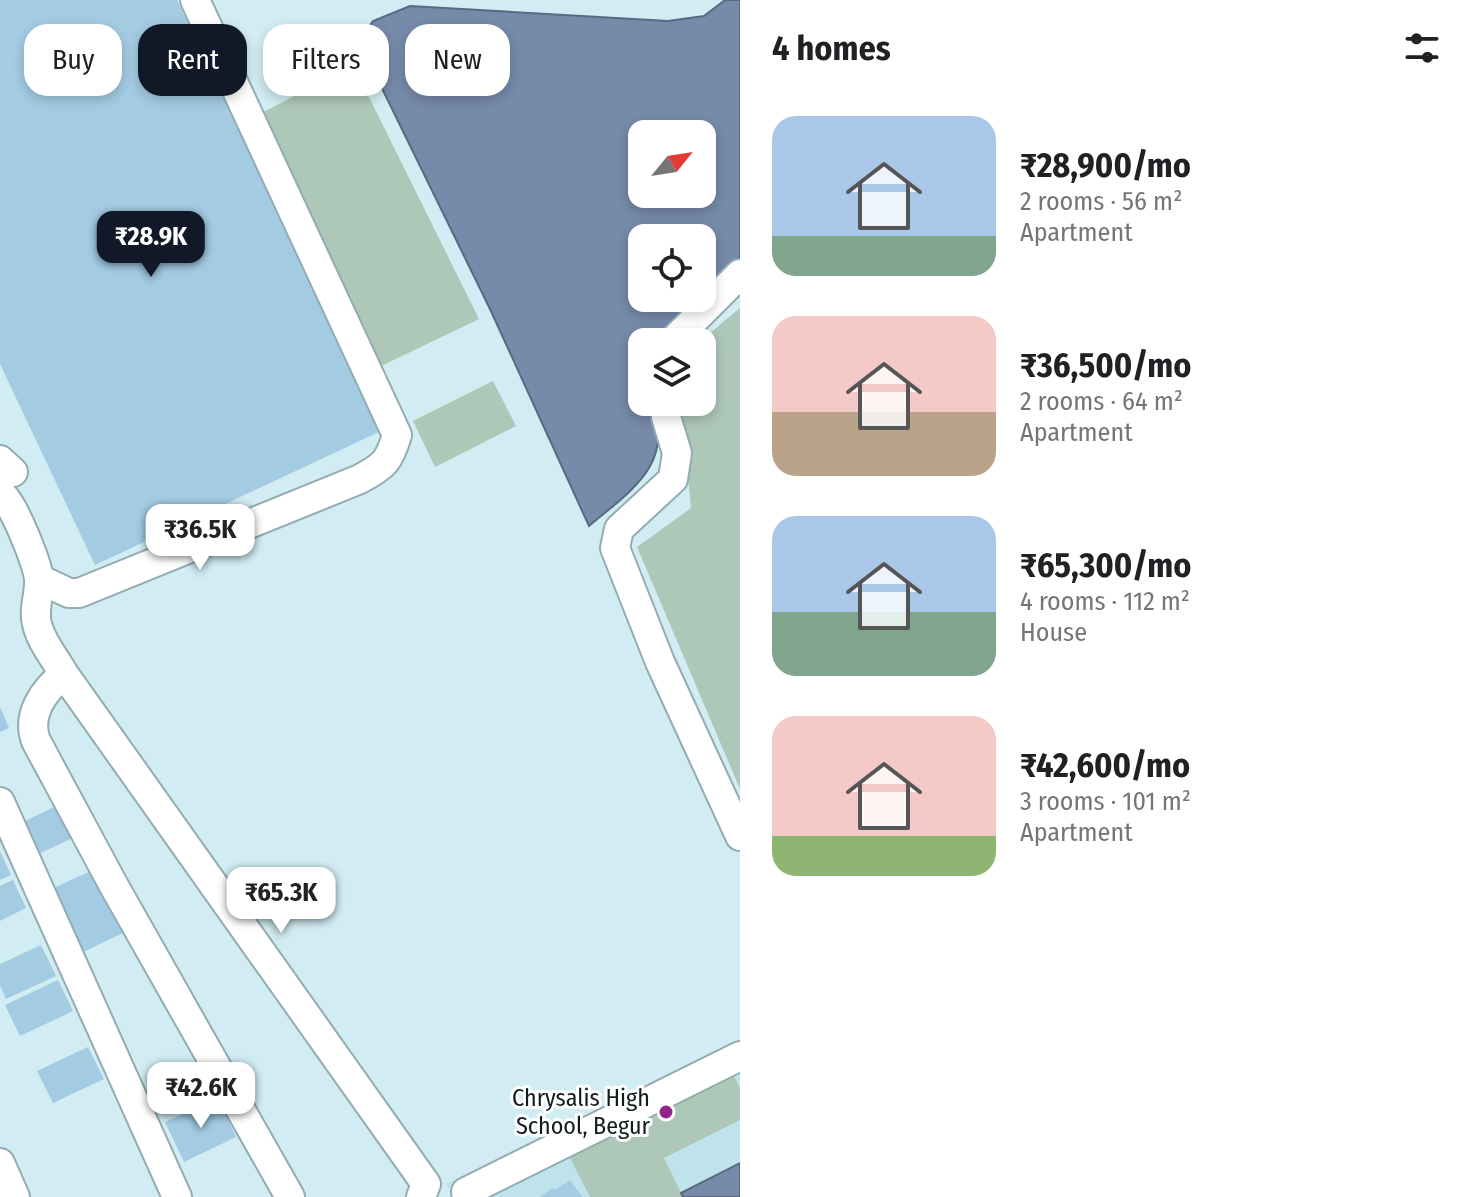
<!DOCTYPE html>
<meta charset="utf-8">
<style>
body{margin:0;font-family:"Fira Sans Condensed",sans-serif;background:#f2f2f2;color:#202124;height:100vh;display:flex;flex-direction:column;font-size:30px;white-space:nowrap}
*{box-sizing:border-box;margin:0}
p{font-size:26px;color:#757577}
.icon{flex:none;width:44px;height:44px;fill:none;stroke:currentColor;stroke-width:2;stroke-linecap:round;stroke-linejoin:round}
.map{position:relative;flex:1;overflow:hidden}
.panel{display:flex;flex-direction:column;background:#fff;width:736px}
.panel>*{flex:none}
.banner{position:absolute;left:24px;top:24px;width:596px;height:72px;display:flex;gap:16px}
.needle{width:52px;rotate:60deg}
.buttons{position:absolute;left:628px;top:120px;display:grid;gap:16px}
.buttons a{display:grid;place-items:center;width:88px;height:88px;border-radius:16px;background:#fff;box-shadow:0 4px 12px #0003;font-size:40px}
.price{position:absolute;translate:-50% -68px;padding:0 18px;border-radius:16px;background:#fff;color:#222;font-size:26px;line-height:52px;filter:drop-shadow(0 2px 4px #0008)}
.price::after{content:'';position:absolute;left:50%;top:48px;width:24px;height:18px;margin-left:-12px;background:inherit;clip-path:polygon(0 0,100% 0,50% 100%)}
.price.on{background:#111827;color:#fff}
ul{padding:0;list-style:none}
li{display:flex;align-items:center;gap:24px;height:200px;padding:0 32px}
li span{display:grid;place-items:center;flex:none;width:224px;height:160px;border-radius:24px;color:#555}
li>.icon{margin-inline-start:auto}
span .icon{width:96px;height:96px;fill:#fffc;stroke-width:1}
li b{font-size:34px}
h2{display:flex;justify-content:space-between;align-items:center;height:96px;padding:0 32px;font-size:34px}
.tag{padding:0 28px;border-radius:24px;background:#fff;box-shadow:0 4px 12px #0003;font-size:28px;line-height:72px}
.tag.on{background:#111827;color:#fff}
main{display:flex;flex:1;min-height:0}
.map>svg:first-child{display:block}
.built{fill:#bee3ea}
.green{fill:#adc7b9}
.water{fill:#768aaa;stroke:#586980;stroke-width:2;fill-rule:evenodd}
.building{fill:#a3cbe2}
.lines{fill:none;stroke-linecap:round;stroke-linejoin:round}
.minor-casing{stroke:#92acb1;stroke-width:32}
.minor{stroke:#fff;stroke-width:28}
.poi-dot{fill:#912589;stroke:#fff;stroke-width:3}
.labels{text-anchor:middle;stroke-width:6;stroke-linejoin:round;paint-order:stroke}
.poi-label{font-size:24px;fill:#121c1d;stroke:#fff;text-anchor:end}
</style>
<main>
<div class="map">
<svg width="740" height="1197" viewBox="0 0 740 1197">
<rect width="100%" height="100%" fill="#d1ecf2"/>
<path class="built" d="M740,1041V1197H455L446,1184Z"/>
<path class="green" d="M353,65L479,319L375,369L258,115Z
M740,308V789L637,547L691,508L681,402H702V342H699Z
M493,381L516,426L435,467L413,421Z
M732,1072L740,1088V1120L664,1158L683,1197H590L568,1154Z"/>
<path class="water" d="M725,0H740V257L702,296V238H642V298H700L658,342H642V402H649C679,462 629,492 589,526L490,309L371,66L366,31L373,21L410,6L668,21L704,16ZM642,134H702V194H642Z
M740,1163V1197H683L681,1193Z"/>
<path class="building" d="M0,0H177L381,431L95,565L0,364Z
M0,707L9,728L0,732Z
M60,804L75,837L32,857L17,825Z
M0,851L11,875L0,880Z
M93,870L123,933L79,954L49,890Z
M13,880L26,908L0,921V886Z
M41,945L56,976L6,999L0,986V964Z
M58,980L73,1011L20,1036L5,1005Z
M88,1047L104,1079L53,1103L37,1071Z
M218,1098L236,1137L184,1162L165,1122Z
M570,1180L582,1197H540L553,1188L555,1190Z"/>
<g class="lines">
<g class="minor-casing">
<path id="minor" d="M672,342L740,274
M666,402V417L677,453L673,479L619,529L615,548L660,662L740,836
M0,460L13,472
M0,493C13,501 37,563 39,579C40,594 33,609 37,624C41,642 55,658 64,674L426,1184L421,1197
M39,579L69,593H79L360,479C384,466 389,462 397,435L195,0
M64,674C44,690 26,715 36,741L114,886L290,1197
M0,802L177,1197
M0,1163L15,1197
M470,1197L466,1192L740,1056"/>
</g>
<use href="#minor" class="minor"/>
</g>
<circle class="poi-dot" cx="666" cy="1112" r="8"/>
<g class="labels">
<g class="poi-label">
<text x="650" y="1106">Chrysalis High<tspan x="650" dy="28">School, Begur</tspan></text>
</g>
</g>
</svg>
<div class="buttons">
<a><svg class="needle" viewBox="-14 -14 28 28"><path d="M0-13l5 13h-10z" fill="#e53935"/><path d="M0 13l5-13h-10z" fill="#757577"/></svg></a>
<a><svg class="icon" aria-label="locate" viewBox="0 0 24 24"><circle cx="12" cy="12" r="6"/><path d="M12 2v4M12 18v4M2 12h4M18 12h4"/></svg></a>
<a><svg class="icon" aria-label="layers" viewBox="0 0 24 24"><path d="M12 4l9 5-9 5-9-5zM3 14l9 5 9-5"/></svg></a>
</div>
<b class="price on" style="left:151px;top:279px">₹28.9K</b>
<b class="price" style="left:200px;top:572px">₹36.5K</b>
<b class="price" style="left:281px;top:935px">₹65.3K</b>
<b class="price" style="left:201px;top:1130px">₹42.6K</b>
<div class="banner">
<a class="tag">Buy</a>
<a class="tag on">Rent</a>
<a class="tag">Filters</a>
<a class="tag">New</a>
</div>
</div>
<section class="panel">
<h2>4 homes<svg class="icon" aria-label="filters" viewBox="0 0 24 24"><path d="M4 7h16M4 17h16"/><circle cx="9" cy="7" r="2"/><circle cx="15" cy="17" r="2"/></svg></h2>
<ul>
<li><span style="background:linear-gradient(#a9c7e8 75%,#7fa58c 0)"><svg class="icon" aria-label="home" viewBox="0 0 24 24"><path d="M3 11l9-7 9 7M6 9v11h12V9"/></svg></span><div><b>₹28,900/mo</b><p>2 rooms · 56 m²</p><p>Apartment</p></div></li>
<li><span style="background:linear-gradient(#f6c9c9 60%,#b9a48a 0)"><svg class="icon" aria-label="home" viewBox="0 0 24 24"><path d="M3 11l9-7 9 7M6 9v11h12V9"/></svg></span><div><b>₹36,500/mo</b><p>2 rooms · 64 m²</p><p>Apartment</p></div></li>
<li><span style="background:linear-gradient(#a9c7e8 60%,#7fa58c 0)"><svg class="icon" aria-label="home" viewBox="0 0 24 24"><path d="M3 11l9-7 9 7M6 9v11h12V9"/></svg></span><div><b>₹65,300/mo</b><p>4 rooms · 112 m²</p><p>House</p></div></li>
<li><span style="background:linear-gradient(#f6c9c9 75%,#8fb573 0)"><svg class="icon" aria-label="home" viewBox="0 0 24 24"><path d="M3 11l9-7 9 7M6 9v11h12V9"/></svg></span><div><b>₹42,600/mo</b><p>3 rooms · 101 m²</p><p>Apartment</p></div></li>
</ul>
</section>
</main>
